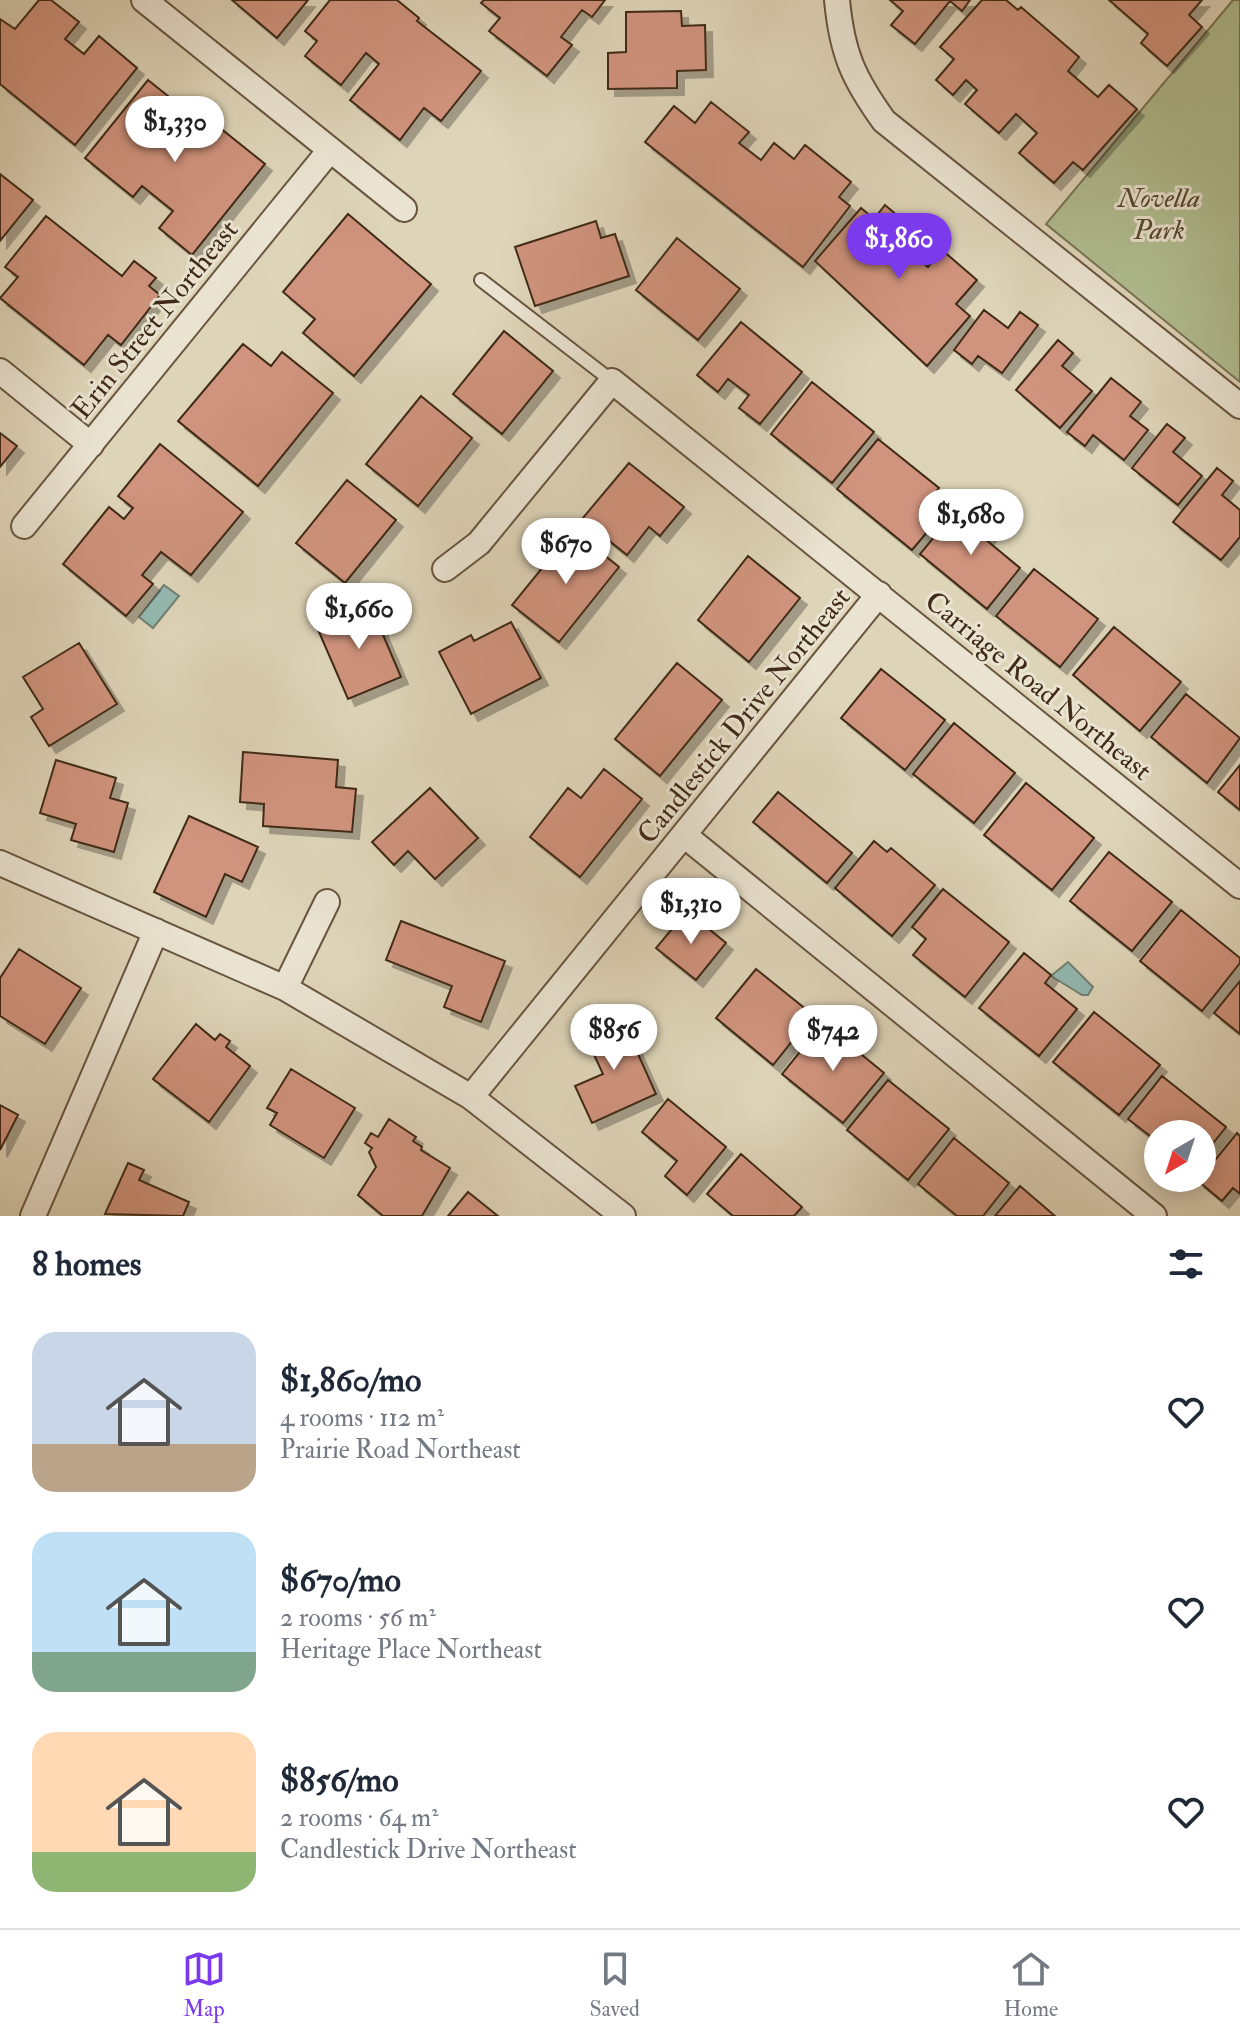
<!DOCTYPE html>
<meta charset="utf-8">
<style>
body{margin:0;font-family:"IM FELL Double Pica",serif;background:#f6f6f7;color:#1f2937;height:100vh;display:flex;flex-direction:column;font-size:30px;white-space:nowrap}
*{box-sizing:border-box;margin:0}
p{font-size:26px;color:#747a83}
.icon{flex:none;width:44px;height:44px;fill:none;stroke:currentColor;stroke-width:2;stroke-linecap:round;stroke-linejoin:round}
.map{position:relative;height:1216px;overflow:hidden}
.sheet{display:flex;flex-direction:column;background:#fff;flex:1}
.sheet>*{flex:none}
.needle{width:52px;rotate:219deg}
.tools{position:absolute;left:1144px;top:1120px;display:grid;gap:16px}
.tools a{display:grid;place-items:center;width:72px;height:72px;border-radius:50%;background:#fff;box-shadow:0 4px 20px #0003;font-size:40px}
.price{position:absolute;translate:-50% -68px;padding:0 18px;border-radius:28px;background:#fff;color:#222;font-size:26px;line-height:52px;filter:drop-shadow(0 2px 4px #0008)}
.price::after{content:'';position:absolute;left:50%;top:48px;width:24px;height:18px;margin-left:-12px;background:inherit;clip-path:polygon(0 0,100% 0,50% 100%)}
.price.active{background:#7c3aed;color:#fff}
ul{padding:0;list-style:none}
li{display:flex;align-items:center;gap:24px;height:200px;padding:0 32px}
li span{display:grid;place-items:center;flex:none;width:224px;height:160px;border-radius:24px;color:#555}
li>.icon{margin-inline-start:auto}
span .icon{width:96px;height:96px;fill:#fffc;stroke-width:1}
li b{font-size:34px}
h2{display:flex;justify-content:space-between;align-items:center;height:96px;padding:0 32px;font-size:34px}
.menu{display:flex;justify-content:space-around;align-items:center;height:112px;border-top:2px solid #e0e1e3;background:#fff;font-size:22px;color:#747a83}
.menu a{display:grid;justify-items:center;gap:4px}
.menu .active{color:#7c3aed}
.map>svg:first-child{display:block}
.green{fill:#b0bd90;stroke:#787454;stroke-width:2}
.water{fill:#93b8af;stroke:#728072;stroke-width:2}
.building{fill:#d0937d;stroke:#402b17;stroke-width:2;filter:url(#shadow)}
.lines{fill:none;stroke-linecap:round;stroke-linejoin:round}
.service-casing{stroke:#68553f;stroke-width:16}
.minor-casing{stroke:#68553f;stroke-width:28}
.service{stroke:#eae3d1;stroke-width:12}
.minor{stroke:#eae3d1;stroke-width:24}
.labels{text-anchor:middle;stroke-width:6;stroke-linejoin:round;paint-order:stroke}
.park-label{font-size:28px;font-style:italic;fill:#56482f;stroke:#eae3d1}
.street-label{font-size:28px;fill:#402b17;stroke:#eae3d1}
</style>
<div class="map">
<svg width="1240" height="1216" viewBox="0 0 1240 1216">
<defs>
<filter id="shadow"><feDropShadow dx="7" dy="7" stdDeviation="0" flood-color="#0004"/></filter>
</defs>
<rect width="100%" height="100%" fill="#ded4b8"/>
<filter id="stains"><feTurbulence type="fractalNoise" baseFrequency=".0025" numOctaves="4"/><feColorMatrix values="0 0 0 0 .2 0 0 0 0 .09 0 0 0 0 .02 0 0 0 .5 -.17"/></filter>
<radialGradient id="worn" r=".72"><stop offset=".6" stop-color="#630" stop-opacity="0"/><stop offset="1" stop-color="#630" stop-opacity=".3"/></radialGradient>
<path class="green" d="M1233,0H1240V382L1046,224Z"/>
<path class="water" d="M164,585L179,596L153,628L139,617Z
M1068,962L1093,987L1088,995H1082L1051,976Z"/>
<path class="building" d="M39,0H51L79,22L65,39L84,54L99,36L137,68L75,145L0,84V19L15,29Z
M232,0H308L277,38Z
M330,0H397L419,18L417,21L481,71L441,121L424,108L400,140L350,100L379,64L366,53L341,85L305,56L317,41L305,31Z
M484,0H605L592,17L582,10L561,37L572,45L547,76L489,31L500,18L481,3Z
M890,0H970L962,11L950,1L915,44L891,25L903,11Z
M982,0H1006L1018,10L1021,7L1079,57L1068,71L1098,97L1109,85L1137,109L1083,170L1073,162L1054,183L1019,153L1037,133L1016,114L999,133L965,104L977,90L966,80L953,95L936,80L954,59L940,47Z
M1109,0H1202L1189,15L1202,27L1167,66L1141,43L1148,34Z
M681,11L682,26L705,25L706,70L677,71V88L608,89V53L626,52V12Z
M148,80L194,117L188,126L203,138L215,124L265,164L192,255L159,228L173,211L142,186L133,197L85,158Z
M711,102L749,132L739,143L761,160L774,143L794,159L805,145L851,182L839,197L850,206L803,267L645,142L674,106L695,123Z
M0,174L33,200L0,241Z
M885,205L919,234L906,249L928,267L942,250L977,280L956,304L970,316L927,366L815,261L861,208L874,219Z
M348,214L431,284L354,376L303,333L315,319L283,292Z
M46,216L122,276L134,261L156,278L149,286L160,295L121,345L108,335L84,365L0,298L18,277L5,267Z
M596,221L601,238L615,234L629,276L535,306L515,247Z
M677,238L740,289L698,340L636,290Z
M984,310L1008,328L1020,312L1038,325L1002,373L978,356L972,364L954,350Z
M741,322L802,372L760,424L739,408L749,395L728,379L718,392L697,375Z
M504,331L553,371L502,434L453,394Z
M1058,340L1073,353L1062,366L1092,391L1060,428L1016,390Z
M243,344L271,366L282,352L333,393L258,486L178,421Z
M1111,378L1141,402L1130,416L1148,430L1124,460L1093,435L1085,446L1067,432Z
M812,382L874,432L832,483L771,434Z
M421,396L472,438L418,506L366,464Z
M1167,424L1185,438L1173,452L1202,476L1178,505L1132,468Z
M0,433L17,446L0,467Z
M878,439L939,488L930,499L945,511L912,550L837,489Z
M160,444L243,512L191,575L161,552L142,575L153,584L126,616L63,564L109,507L124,519L133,508L118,496Z
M629,463L684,507L660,536L649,527L627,555L582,519Z
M1217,468L1233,481L1222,495L1240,510V537L1221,560L1173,522Z
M347,480L396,520L345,583L296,543Z
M962,503L994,529L985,539L1020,568L987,609L920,554Z
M573,530L619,567L559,642L512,605Z
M748,556L800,598L749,662L698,620Z
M1034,569L1098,619L1060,667L996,616Z
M369,602L401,677L348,699L316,625Z
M511,622L541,678L471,714L439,652L471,635L474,641Z
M1114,627L1181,682L1140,731L1073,675Z
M79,643L117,704L49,746L31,717L43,709L23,677Z
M677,663L722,700L660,776L615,739Z
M881,669L945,720L905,770L841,718Z
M1186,694L1240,738L1207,783L1151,737Z
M954,723L1015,773L974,823L913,774Z
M243,752L338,760L336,787L356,789L352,832L263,826L264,804L240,802Z
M56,760L116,778L110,798L128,803L114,852L71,840L76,824L40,813Z
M1240,765V810L1218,792Z
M604,769L642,799L580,877L530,837L568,788L581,798Z
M1026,783L1094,838L1052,890L984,835Z
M430,788L478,838L435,879L408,851L394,865L372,842Z
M778,792L852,853L827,883L753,822Z
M189,816L258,847L242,882L225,874L206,917L154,892Z
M874,841L887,852L891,848L935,885L892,936L835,888Z
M1109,852L1172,902L1132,951L1070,901Z
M943,889L1009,942L965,997L913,955L926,939L912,927Z
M1181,910L1240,958V963L1202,1011L1140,961Z
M687,911L726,943L696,980L656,948Z
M401,921L505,961L481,1022L444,1007L452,986L386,960Z
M19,949L81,988L45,1044L0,1016V978Z
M1024,953L1051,975L1045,983L1077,1009L1039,1056L979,1008Z
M756,969L813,1015L773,1065L716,1018Z
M1240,981V1034L1214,1013Z
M1094,1012L1160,1065L1119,1115L1053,1062Z
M621,1016L656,1094L592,1123L575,1086L603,1074L584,1033Z
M823,1023L884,1073L843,1123L782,1074Z
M196,1024L215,1040L220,1034L230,1041L226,1047L250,1066L209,1122L153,1079Z
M291,1069L355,1108L324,1158L270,1125L277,1113L267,1108Z
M1162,1076L1226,1127L1202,1157V1134H1158V1142L1128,1119Z
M888,1080L949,1129L908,1180L847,1130Z
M668,1099L726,1147L687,1195L665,1176L677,1161L642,1132Z
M0,1105L18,1115L0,1150Z
M389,1119L416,1137L413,1141L422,1147L421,1150L450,1168L422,1216H383L358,1195L376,1167L369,1152L372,1148L365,1143L371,1133L378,1137Z
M1237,1133L1240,1136V1194L1233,1188L1222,1201L1198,1181Z
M954,1138L1009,1183L983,1216H957L918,1184Z
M741,1154L802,1207L794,1216H733L707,1194Z
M128,1163L144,1170L139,1180L189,1202L183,1216L105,1214Z
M1020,1186L1055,1216H995Z
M468,1192L498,1216H448Z"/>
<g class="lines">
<g class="service-casing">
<path id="service" d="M481,280L612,381"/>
</g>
<g class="minor-casing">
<path id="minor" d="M144,0L404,209
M837,0C842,53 853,78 884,121L1240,406
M0,371L91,445
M24,526L330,150
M445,569L479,543L612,381L1240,886
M684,835L1154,1216
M0,863L285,988L471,1097L623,1216
M285,988L327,902
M471,1097L879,594
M33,1216L156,931"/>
</g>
<use href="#service" class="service"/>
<use href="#minor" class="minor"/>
</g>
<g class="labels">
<g class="park-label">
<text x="1159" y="207">Novella<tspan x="1159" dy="32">Park</tspan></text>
</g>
<g class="street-label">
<text transform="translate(154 319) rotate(-51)" y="10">Erin Street Northeast</text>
<text transform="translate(1039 685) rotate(39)" y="10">Carriage Road Northeast</text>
<text transform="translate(743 715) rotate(-51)" y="10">Candlestick Drive Northeast</text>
</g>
</g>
<rect width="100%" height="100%" filter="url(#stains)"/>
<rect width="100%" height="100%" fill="url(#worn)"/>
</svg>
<div class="tools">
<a><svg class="needle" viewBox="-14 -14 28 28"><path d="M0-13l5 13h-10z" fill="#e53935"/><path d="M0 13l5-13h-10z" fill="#747a83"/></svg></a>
</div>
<b class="price" style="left:175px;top:164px">$1,330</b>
<b class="price active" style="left:899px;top:281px">$1,860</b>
<b class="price" style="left:971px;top:557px">$1,680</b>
<b class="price" style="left:566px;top:586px">$670</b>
<b class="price" style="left:359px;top:651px">$1,660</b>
<b class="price" style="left:691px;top:946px">$1,310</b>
<b class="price" style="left:614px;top:1072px">$856</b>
<b class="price" style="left:833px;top:1073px">$742</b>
</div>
<section class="sheet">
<h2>8 homes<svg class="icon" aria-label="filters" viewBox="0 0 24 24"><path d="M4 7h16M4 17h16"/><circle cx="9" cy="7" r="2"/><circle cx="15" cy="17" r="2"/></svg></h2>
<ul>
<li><span style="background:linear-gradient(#c9d6e8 70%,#b9a48a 0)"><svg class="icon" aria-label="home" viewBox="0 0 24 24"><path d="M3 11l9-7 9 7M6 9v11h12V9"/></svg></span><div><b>$1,860/mo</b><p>4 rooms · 112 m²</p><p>Prairie Road Northeast</p></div><svg class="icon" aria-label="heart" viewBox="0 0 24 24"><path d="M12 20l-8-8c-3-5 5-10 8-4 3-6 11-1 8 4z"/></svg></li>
<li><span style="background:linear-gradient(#bfe0f5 75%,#7fa58c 0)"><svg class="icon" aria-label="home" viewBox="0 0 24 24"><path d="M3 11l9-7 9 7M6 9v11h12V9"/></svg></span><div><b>$670/mo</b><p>2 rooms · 56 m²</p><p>Heritage Place Northeast</p></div><svg class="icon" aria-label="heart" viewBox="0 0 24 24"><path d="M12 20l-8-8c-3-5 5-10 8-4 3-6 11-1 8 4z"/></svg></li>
<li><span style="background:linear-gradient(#ffd9b3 75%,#8fb573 0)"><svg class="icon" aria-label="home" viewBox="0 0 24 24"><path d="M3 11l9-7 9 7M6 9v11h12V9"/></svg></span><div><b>$856/mo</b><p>2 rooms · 64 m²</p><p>Candlestick Drive Northeast</p></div><svg class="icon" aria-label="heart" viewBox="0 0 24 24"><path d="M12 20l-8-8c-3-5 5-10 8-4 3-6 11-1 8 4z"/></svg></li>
</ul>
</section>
<nav class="menu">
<a class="active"><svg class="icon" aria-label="map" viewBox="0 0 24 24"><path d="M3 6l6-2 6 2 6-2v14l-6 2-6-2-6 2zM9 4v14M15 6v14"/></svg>Map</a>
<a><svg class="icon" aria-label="saved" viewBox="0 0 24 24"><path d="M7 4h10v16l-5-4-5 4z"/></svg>Saved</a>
<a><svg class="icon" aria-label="home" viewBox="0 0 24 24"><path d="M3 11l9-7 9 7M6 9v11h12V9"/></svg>Home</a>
</nav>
